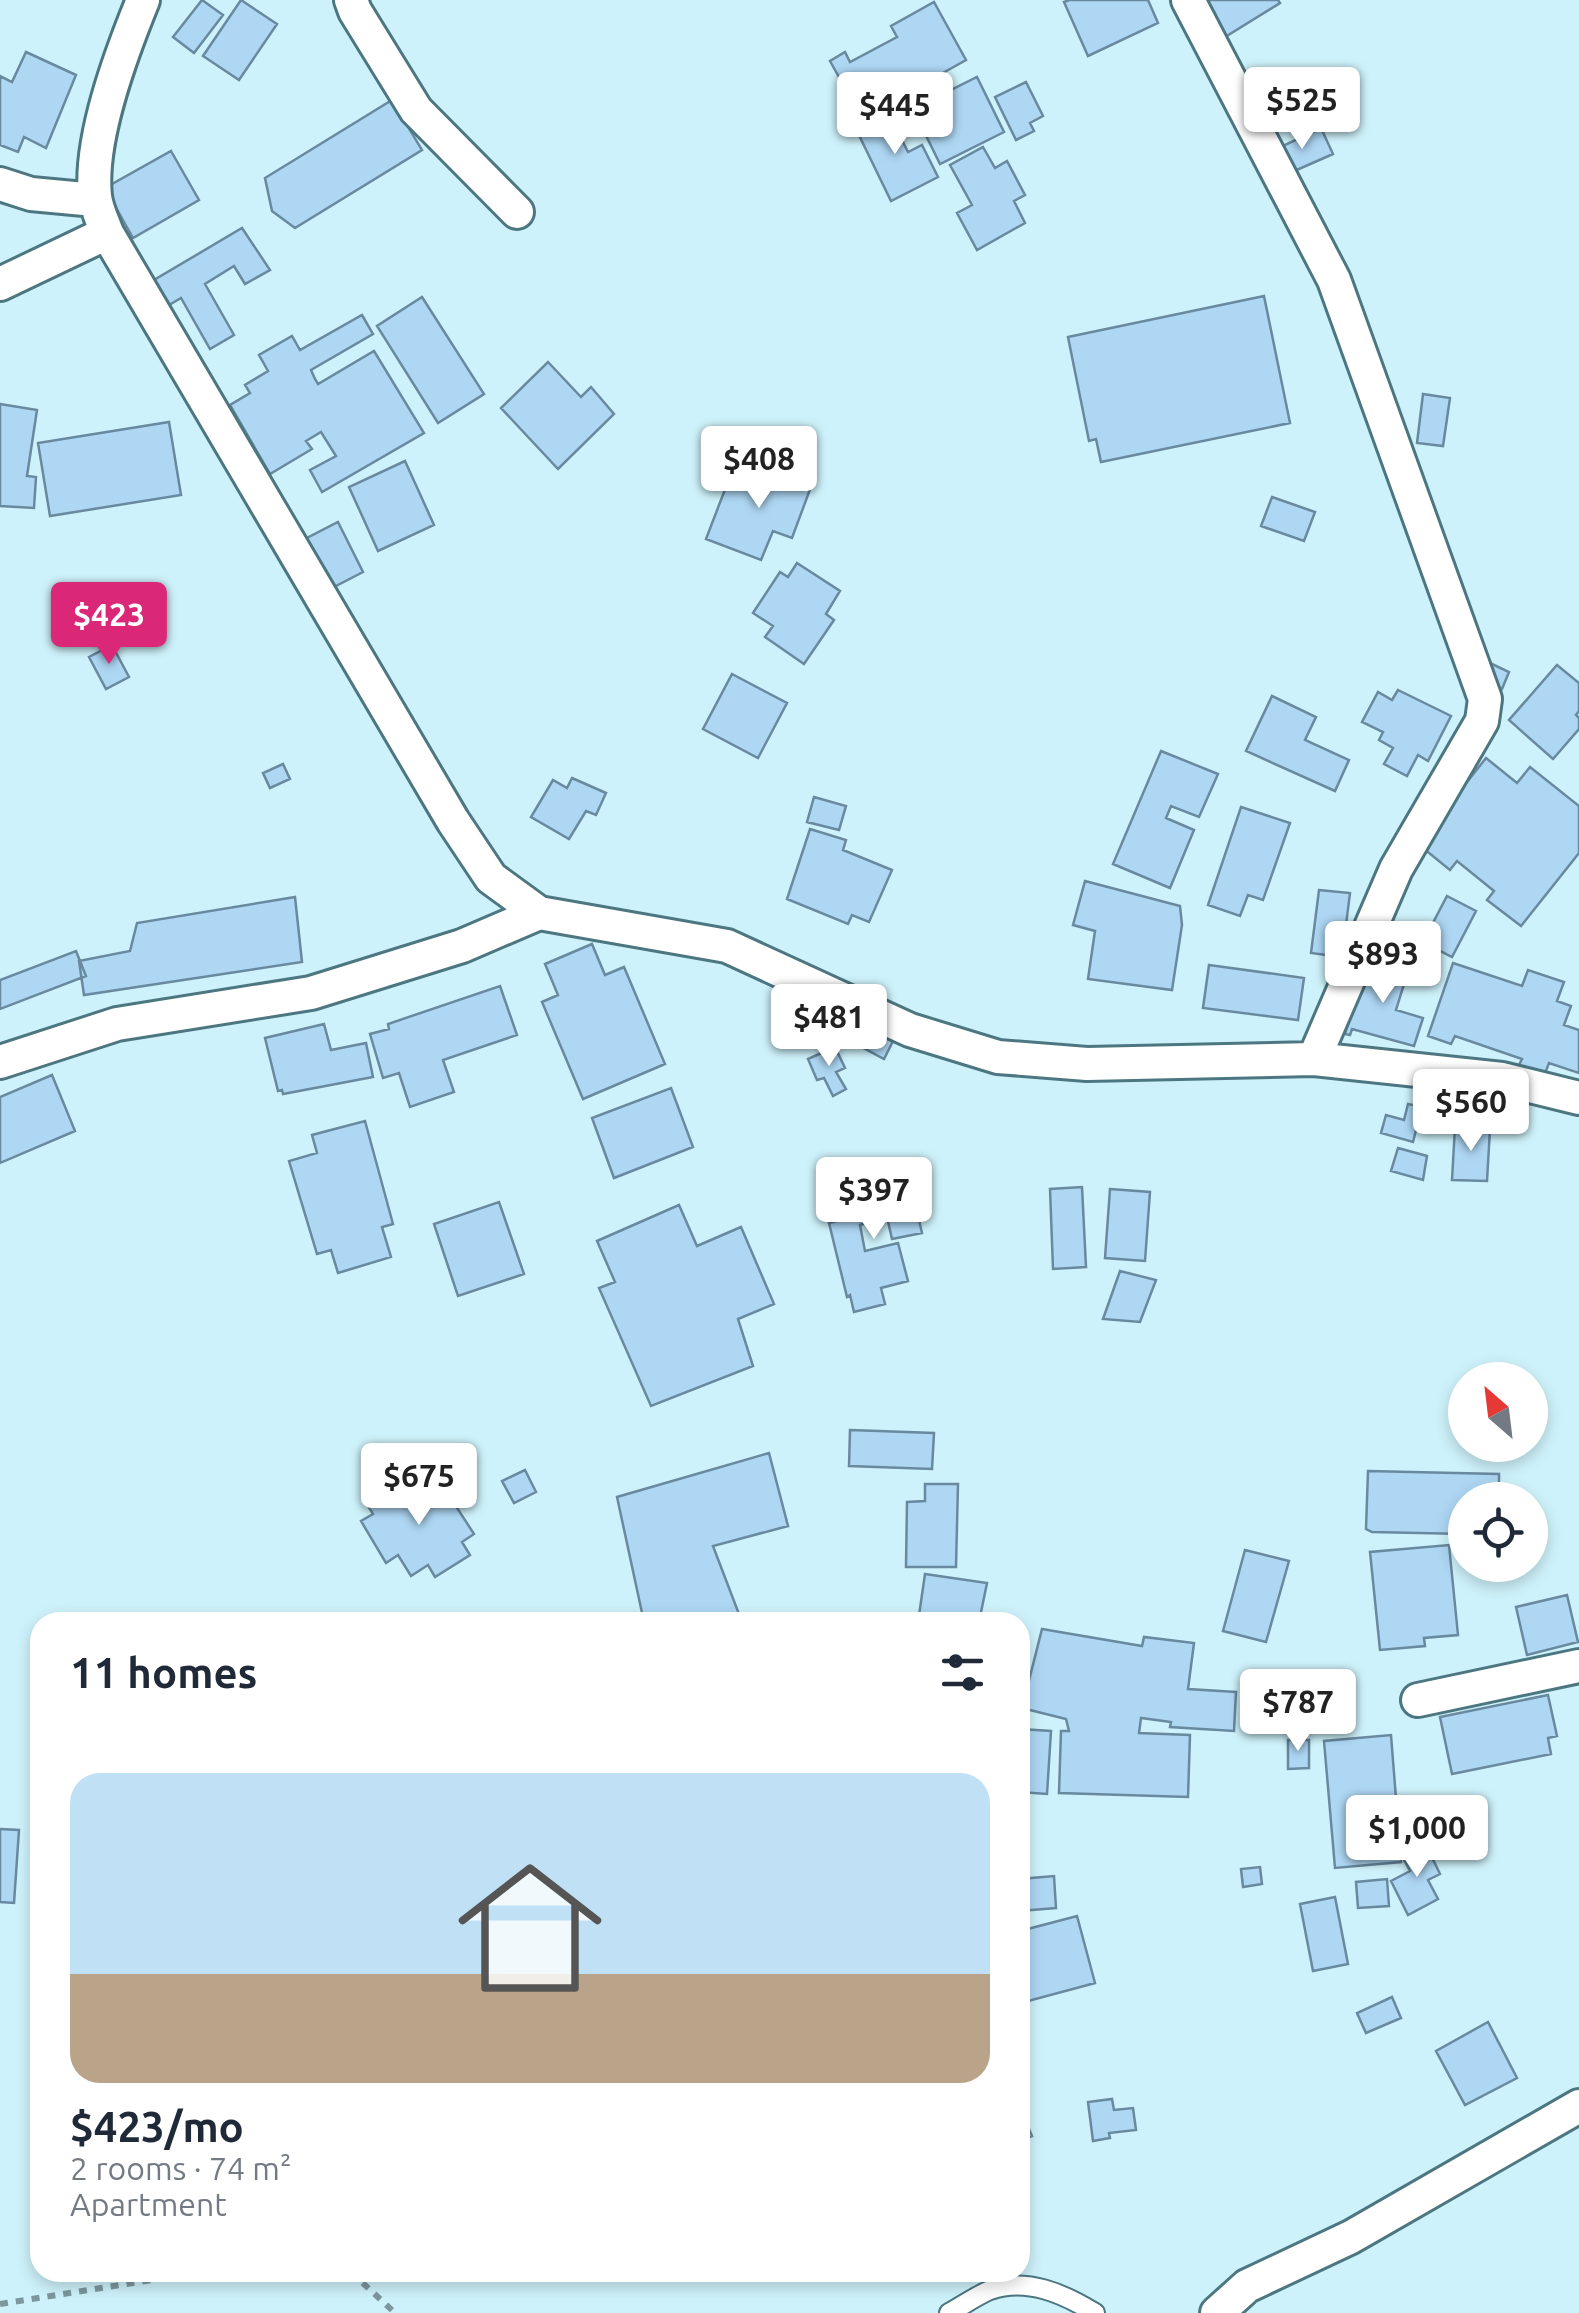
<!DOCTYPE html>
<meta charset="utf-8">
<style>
body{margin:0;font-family:Ubuntu,sans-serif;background:#f2f2f3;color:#1f2937;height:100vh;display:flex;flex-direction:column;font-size:38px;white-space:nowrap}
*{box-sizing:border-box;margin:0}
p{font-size:32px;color:#747a83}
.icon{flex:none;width:55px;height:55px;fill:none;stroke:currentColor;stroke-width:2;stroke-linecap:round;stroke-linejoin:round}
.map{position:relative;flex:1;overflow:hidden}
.drawer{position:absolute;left:30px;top:1612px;width:1000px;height:670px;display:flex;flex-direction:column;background:#fff;border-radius:30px;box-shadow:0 5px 15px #0003}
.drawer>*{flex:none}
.needle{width:65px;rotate:332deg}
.fabs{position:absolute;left:1448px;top:1362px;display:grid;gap:20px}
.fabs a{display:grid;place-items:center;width:100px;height:100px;border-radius:50%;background:#fff;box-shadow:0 5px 15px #0003;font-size:50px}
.price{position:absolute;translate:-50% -85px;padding:0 22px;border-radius:10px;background:#fff;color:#222;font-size:32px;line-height:65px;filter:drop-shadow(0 2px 5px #0008)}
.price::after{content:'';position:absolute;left:50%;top:60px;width:30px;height:22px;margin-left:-15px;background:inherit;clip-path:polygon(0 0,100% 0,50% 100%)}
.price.on{background:#db2777;color:#fff}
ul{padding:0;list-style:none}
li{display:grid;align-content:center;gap:20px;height:530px;padding:0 40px}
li+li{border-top:2px solid #e0e1e3}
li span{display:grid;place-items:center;height:310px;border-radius:30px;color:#555}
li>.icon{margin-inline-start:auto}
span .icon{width:180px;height:180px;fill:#fffc;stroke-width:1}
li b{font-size:42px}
h2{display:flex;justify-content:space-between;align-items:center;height:120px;padding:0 40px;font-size:42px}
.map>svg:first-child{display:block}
.building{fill:#aed7f4;stroke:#69899f;stroke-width:2.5}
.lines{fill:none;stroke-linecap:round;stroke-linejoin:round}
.service-casing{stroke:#4c7680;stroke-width:22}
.minor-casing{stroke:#4c7680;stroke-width:38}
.path{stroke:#7c979e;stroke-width:6;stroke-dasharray:8 8;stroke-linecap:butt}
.service{stroke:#fff;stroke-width:18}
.minor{stroke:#fff;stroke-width:32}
</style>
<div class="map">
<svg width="1579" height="2313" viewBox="0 0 1579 2313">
<rect width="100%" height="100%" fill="#cef2fb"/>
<path class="building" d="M202,0L223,15L194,53L173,37Z
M241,0L277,24L239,80L203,56Z
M1069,0H1148L1158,23L1088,56L1064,2Z
M1202,0H1278L1280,3L1225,37Z
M934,2L966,60L862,118L830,61L845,52L850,62L897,37L891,26Z
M26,52L76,75L46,148L24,137L18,152L0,145V76L12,82Z
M977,77L1004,132L940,164L913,109Z
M1026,82L1043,116L1030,123L1034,131L1016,140L995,97Z
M392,100L422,150L295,228L272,211L265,178Z
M887,110L908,152L922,145L938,177L891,201L855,127Z
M1321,128L1333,154L1283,176L1272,151Z
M983,147L995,168L1007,161L1025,195L1014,201L1025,223L977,250L957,213L972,205L950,165Z
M171,151L199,200L133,238L105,188Z
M242,228L270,270L245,284L234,266L205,284L234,335L210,349L181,298L169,305L154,280Z
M1264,296L1290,423L1101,462L1096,439L1089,441L1068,337Z
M422,297L484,394L438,423L377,326Z
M362,315L373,334L311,370L315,379L318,384L374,351L424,433L322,492L310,470L336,456L321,432L306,441L312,449L270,474L230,405L250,393L245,385L268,371L259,355L292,336L300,350Z
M548,362L581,397L591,387L614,414L558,469L501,408Z
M1423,394L1450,398L1443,446L1417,443Z
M0,404L37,410L27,476L36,477L34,508L0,506Z
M169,422L181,495L50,516L38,443Z
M405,461L434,525L378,551L349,487Z
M755,462L812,484L792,538L773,531L761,560L706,539L729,479L746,485Z
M1272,497L1315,512L1304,541L1261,526Z
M338,522L363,572L328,590L303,540Z
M797,563L840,591L826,614L834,620L804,664L765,637L773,626L753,613L780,572L788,577Z
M112,645L129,677L106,689L89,657Z
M1490,663L1509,672L1502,689L1482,679Z
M1557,665L1579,683V711L1576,715L1579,718V729L1553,759L1509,720Z
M732,674L787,703L758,758L703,729Z
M1398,690L1451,716L1428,761L1418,755L1407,776L1384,764L1393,748L1379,740L1383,732L1362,722L1378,692L1392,700Z
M1272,696L1316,717L1305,740L1349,760L1335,791L1246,751Z
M1161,751L1218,774L1199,817L1171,806L1166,818L1194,830L1170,888L1113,864Z
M1486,758L1517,783L1530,767L1579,806V853L1521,926L1487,900L1494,891L1457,861L1450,870L1418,844Z
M283,764L290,779L270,788L263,773Z
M572,778L606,793L596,815L586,811L569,839L531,817L553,780L567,788Z
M814,797L846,806L839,830L807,822Z
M1241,807L1290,823L1263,900L1248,895L1240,916L1208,905Z
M810,829L846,840L843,850L892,870L869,922L852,915L848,924L787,899Z
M1085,881L1180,906L1182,925L1172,990L1088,979L1095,931L1073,925Z
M1319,890L1350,893L1342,957L1311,953Z
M1447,896L1476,911L1452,957L1423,942Z
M295,897L302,962L84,995L79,961L130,951L137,923Z
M592,944L605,975L624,967L665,1064L583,1099L542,1002L558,995L545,964Z
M76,951L86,976L0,1009V980Z
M1368,959L1408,971L1396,1010L1423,1018L1414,1046L1352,1029L1350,1035L1345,1034Z
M1453,963L1522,986L1528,970L1564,982L1557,1001L1571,1006L1564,1025L1579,1030V1073L1549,1063L1544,1076L1518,1067L1522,1059L1455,1036L1451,1044L1428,1036Z
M1209,965L1304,978L1298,1020L1203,1008Z
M500,986L517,1035L443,1060L454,1092L410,1107L399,1073L383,1078L370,1034L389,1029L388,1024Z
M324,1024L331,1050L366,1043L373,1077L283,1094L282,1090L278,1091L265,1038Z
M868,1026L894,1039L884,1059L858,1045Z
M835,1047L845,1068L836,1072L846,1089L833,1096L824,1078L817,1080L808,1059Z
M52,1075L75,1131L0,1163V1097Z
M671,1088L693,1147L614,1178L592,1118Z
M1408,1104L1422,1107L1413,1142L1381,1133L1386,1115L1404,1120Z
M365,1121L393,1224L382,1227L391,1257L338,1273L331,1250L317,1254L289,1161L317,1153L312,1135Z
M1455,1127L1490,1129L1487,1181L1452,1180Z
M1398,1148L1427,1156L1423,1180L1391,1171Z
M889,1177L894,1193L912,1190L922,1233L892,1239L887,1217L860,1225L865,1251L898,1243L908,1281L881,1288L885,1304L854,1312L850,1295L847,1297L829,1223L853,1217L846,1190Z
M1082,1187L1086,1267L1053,1269L1050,1189Z
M1110,1189L1150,1192L1145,1261L1105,1258Z
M499,1202L524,1274L458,1296L434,1224Z
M679,1205L697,1246L741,1227L774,1304L738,1319L753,1366L651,1406L599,1288L615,1282L597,1241Z
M1120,1271L1156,1280L1140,1322L1103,1319Z
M850,1430L934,1433L932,1469L849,1466Z
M769,1453L788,1526L713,1546L742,1622H644L617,1497Z
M525,1470L536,1492L514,1503L502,1481Z
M1368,1471L1499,1474V1500H1465V1534L1372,1532L1366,1529Z
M437,1477L474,1534L462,1542L470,1555L435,1577L428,1565L411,1576L398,1555L386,1563L361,1521L373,1514L368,1506L412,1479L418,1489Z
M925,1484H958L956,1567H906L907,1502L925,1501Z
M1449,1545L1458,1635L1424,1638L1425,1646L1380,1650L1370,1552Z
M1245,1550L1289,1561L1266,1642L1223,1631Z
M925,1574L987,1583L979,1622H918Z
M1567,1595L1578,1642L1527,1655L1516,1607Z
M1042,1629L1142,1646L1144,1637L1194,1643L1188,1689L1236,1692L1234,1731L1170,1727L1171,1722L1141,1718L1139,1733L1190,1735L1188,1797L1059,1793L1061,1731H1069L1066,1719L1022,1708Z
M1548,1695L1557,1736L1548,1738L1551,1754L1452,1774L1440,1717Z
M1020,1729L1051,1731L1047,1794L1020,1792Z
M1391,1735L1401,1862L1335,1868L1324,1741Z
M1288,1740H1309V1768L1288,1769Z
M0,1829L19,1830L14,1903L0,1902Z
M1425,1843L1440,1874L1428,1880L1438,1899L1408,1915L1391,1881L1410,1871L1401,1854Z
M1260,1867L1262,1884L1243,1887L1241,1869Z
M1054,1876L1056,1908L1020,1911V1879Z
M1387,1879L1389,1906L1358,1908L1356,1882Z
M1335,1897L1348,1964L1313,1971L1300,1904Z
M1077,1916L1095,1983L1021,2003L1020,1947L1028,1945L1024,1930Z
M1392,1997L1401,2018L1366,2033L1357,2013Z
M1488,2022L1517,2078L1465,2105L1436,2051Z
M1112,2099L1114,2110L1133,2108L1136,2130L1109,2133L1110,2138L1093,2141L1088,2102Z
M1024,2117L1032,2136L1020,2141V2119Z"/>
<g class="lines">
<g class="service-casing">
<path id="service" d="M949,2313C962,2306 976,2296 990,2290C1027,2277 1064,2294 1095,2313"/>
</g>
<g class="minor-casing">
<path id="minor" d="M143,0C121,54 89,139 95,196C96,208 103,222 107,233L453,821L491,878L539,913L727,946L910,1030L998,1057L1087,1064L1314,1059L1502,1079L1579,1098
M351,0L355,11L416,110L517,212
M1188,0L1334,280L1485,699L1482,721L1396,869L1314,1059
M0,184L31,194L95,200
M0,284L107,233
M0,1062L117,1024L311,993L462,946L539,913
M1418,1700L1579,1666
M1217,2313L1247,2286L1351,2237L1579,2106"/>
</g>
<path class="path" d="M351,2272L395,2313
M0,2304L203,2272"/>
<use href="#service" class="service"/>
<use href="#minor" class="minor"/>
</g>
</svg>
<div class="fabs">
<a><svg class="needle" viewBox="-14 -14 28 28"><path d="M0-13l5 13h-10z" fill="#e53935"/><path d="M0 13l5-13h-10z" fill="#747a83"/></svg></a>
<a><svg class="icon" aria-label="locate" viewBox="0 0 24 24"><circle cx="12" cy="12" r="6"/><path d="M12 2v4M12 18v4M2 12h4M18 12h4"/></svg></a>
</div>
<b class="price" style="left:1302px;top:152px">$525</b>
<b class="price" style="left:895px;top:157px">$445</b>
<b class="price" style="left:759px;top:511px">$408</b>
<b class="price on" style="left:109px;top:667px">$423</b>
<b class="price" style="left:1383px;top:1006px">$893</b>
<b class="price" style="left:829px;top:1069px">$481</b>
<b class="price" style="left:1471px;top:1154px">$560</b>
<b class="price" style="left:874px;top:1242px">$397</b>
<b class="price" style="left:419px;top:1528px">$675</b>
<b class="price" style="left:1298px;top:1754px">$787</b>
<b class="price" style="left:1417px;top:1880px">$1,000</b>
<section class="drawer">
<h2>11 homes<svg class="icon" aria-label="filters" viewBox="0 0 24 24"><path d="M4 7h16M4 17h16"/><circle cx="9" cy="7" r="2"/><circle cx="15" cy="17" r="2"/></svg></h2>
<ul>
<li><span style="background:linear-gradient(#bfe0f5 65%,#b9a48a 0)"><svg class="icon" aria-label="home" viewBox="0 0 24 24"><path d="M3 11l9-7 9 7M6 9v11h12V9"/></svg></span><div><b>$423/mo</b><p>2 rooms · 74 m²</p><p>Apartment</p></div></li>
</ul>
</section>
</div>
